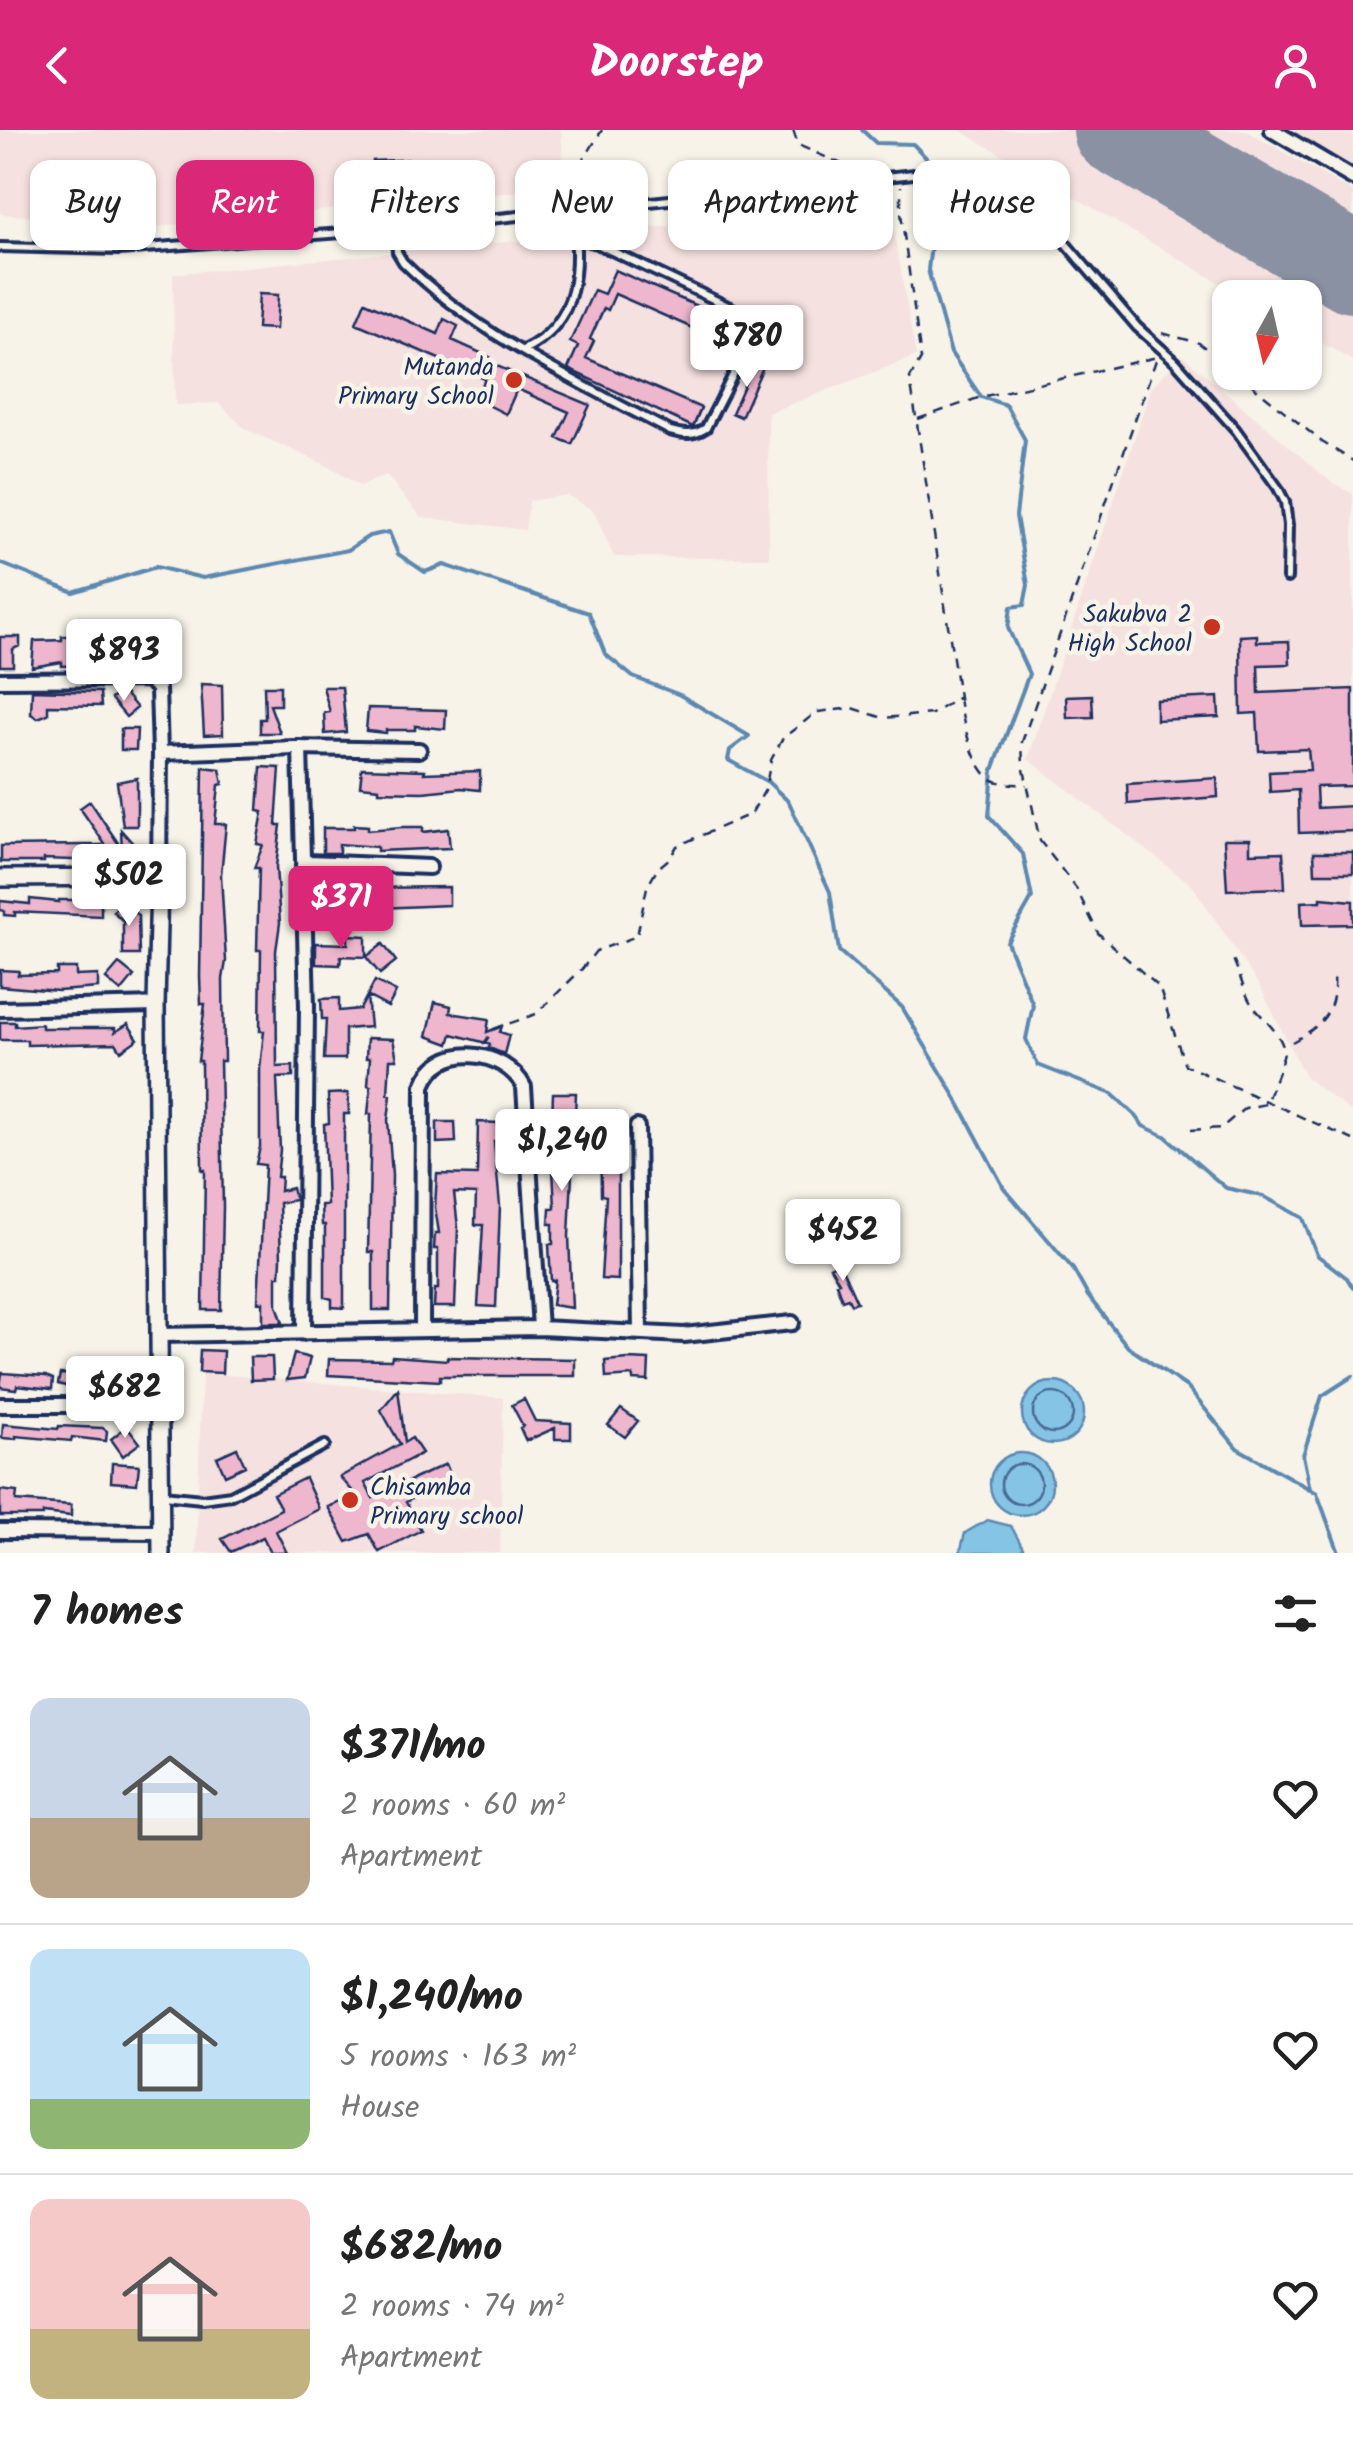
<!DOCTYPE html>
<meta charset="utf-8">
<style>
body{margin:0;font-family:Kalam,sans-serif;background:#f6f6f6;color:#222;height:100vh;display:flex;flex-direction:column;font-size:38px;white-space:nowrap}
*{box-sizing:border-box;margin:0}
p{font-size:32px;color:#767676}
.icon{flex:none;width:55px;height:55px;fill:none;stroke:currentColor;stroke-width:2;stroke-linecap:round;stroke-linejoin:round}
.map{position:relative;height:1423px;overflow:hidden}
.side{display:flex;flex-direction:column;background:#fff;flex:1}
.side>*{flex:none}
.guide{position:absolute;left:30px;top:30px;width:1295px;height:90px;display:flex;gap:20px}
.needle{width:65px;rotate:188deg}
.tools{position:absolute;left:1212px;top:150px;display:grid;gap:20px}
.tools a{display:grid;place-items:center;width:110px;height:110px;border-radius:20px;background:#fff;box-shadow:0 2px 8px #0004;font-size:50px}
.price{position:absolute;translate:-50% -85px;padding:0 22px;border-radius:10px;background:#fff;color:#222;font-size:32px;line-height:65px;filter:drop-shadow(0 2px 5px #0008)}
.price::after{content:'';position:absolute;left:50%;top:60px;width:30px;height:22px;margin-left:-15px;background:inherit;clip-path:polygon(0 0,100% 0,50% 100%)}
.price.current{background:#db2777;color:#fff}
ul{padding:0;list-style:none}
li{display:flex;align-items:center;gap:30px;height:250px;padding:0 30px}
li+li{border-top:2px solid #e0e0e0}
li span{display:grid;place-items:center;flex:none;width:280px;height:200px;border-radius:20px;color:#555}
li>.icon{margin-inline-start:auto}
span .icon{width:120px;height:120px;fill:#fffc;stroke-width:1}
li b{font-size:42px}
h2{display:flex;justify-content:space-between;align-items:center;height:120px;padding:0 30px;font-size:42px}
.pill{padding:0 35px;border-radius:20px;background:#fff;box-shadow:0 2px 8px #0004;font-size:35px;line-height:90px}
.pill.current{background:#db2777;color:#fff}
header{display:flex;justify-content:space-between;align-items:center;height:130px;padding:0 30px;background:#db2777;color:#fff;font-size:45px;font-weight:600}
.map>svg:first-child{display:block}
.built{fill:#f5e1e0}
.water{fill:#86c4e6;stroke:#5b88b0;stroke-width:2.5}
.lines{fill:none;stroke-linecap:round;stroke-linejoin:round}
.shore{stroke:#466b94;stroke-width:2.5}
.stream{stroke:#5b88b0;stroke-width:4}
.runway{stroke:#8991a3;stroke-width:90}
.building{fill:#efb7cd;stroke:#1b2f5e;stroke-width:2.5}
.service-casing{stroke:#1b2f5e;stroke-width:14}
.minor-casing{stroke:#1b2f5e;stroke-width:20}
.tertiary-casing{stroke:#1b2f5e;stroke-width:22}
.path{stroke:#1b2f5e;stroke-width:2.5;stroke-dasharray:10 8;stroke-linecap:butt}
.service{stroke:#f7f3e8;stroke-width:6}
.minor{stroke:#f7f3e8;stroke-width:12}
.tertiary{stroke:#f7f3e8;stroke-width:15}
.poi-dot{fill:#c8321e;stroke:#f7f3e8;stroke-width:4}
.labels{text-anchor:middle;stroke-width:9;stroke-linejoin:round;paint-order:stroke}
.poi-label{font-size:25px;fill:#1b2f5e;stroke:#f7f3e8;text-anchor:end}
</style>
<header><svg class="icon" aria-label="back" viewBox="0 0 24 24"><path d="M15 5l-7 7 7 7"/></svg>Doorstep<svg class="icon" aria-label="person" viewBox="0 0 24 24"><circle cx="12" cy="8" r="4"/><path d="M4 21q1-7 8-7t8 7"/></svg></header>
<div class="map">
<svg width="1353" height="1423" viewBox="0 0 1353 1423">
<rect width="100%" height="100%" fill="#f7f3e8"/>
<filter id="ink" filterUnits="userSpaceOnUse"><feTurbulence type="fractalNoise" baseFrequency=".01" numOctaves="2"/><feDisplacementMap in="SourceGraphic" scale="20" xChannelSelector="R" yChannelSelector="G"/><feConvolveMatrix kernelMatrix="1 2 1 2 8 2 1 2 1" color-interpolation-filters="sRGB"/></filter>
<g filter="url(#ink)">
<path class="built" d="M0,0H561L565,57L163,96L0,84Z
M960,0H1245L1353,62V231L1305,203V168L1244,167Z
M1290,0H1353V36Z
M889,75L916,226L768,283L769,428L614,427L594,381L567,365L529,371L525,400L421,387L386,345L360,356L326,335L245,299L219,273L175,275L173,144Z
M1183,226L1331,352L1353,364V983L1306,948L1260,857L1192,755L1028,629L1152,256Z
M202,1243L503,1268L500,1423H196Z"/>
<path class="water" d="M1022 1283a31 31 0 1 1 62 0a31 31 0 1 1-62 0Z
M990 1354a31 31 0 1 1 62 0a31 31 0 1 1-62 0Z
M987,1390L1011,1396L1023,1418L1022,1423H960L965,1403Z"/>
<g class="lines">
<path class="shore" d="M1033 1283a20 20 0 1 1 40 0a20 20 0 1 1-40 0Z
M1001 1354a20 20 0 1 1 40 0a20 20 0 1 1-40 0Z"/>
<path class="stream" d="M862,0L876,13L913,14L932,34
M937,65L928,140L951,223L981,267L1006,275L1025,310L1016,386L1028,455L1024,475L1011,477L1008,498L1029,544L993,640L989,686L1023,724L1032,768L1007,812L1033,875L1026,909L1038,935L1112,964L1137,987L1143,996L1165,1006L1226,1058L1263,1066L1303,1088L1317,1125L1347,1148L1353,1158
M0,433L73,462L156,437L203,448L348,420L369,406L389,402L398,424L425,442L444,435L589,483L605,524L633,547L680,565L749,606L730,620L728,630L768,652L789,672L830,762L839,821L902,877L955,966L1004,1058L1073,1139L1088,1166L1128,1217L1187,1257L1237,1318L1317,1363L1339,1423
M1310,1359L1303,1325L1322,1266L1353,1246"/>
<path class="runway" d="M1118,0L1353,138"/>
</g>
<path class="building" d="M476,27L477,49L373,52V31Z
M615,140L740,195L731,215L615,164L608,180L604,178L590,209L594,211L586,228L701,278L693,297L568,239L578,216L570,212L594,160L604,164Z
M259,164L278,165L276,199L257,198Z
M365,172L438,204L444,189L458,196L452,210L490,227L487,232L590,275L572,314L557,308L569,282L517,259L506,284L476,269L485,249L356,193Z
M754,233L763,237L741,287L732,283Z
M1257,505V512L1289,511L1290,534L1258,535L1259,563L1353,559V656L1316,657L1317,678L1353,676V701L1299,703L1298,660L1270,662L1269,642L1310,640L1308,619L1259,621L1257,583L1241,584L1240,506Z
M62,506H87L88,516L119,518L128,511L137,521L126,532L88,529V535L62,536V532L32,537L34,511L62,510Z
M0,507H20V516L13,519V536H0Z
M201,554L222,555L223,604L204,605Z
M264,556H280V575H270L280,603H260V589H265Z
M323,557H342L346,602L325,604L324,583L330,582Z
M32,560L100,562L101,576L48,575V584L38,588L31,584Z
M122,560L137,578L126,587L111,569Z
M1092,565L1093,587L1067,588L1066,566Z
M1218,567L1219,587L1156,590V570Z
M368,578L446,580L445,599L415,596V600H386V603L366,601Z
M121,599H137L136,620H121Z
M203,637L220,639L223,654L219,655L215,694H226L221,745L226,831L223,849L224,931H220L223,1076L221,1180H203L205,1040H202L201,931H198L205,874H201L200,847Z
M261,637L280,638L276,695H281L276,737L280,793L276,821L277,937L293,936V947L277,948L280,1020L277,1047H281L280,1061L292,1058L295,1070L279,1073L281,1129L280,1146H277V1175L283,1193H263V1172H258L265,1035L256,1034L260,1017V939L264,901H260L261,820H257L259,738H254L263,715L257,714L263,682L258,681Z
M362,638L425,640L424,643L480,641V660L461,658L423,662L379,661V658L360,656Z
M137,648V696H123L117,652Z
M1217,648L1218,667L1128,674L1127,654Z
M90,671L122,719L121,700L136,717L127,725L134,736H125L104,713L80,678Z
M354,695L368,696V700L402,697H423V702L448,699L450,718L377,721V717L339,714V723H323V698H354Z
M1224,709H1250V723L1283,722L1285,758L1227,760Z
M84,715H102V731L44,729V732H1V716Z
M1314,722H1353V743H1315Z
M336,754L366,758L449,757V775L378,778L338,775L320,778L318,756Z
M1321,768L1353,771V794L1302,795L1301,772L1321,771Z
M30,769L59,772V770H101V786L15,782V786L4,785V781L0,780V771L30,774Z
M125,771L138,786L139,825H123V791L113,781Z
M348,805L366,806V827L341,826L340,835L316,834V813L348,814Z
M383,814L396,831L380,844L366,827Z
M119,834L134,846L121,862L106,849Z
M57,838H76V846L98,845V858L58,861L0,856V840L19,841L18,845L57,844Z
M375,851L396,862L388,877L367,866Z
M367,866L370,897L345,899V929H324L326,889H322L321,869L339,868V881L360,879Z
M435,872L451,876L450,883L489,889L487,902L502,896L500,902L509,905L504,924L489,918L490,914L452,904L449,914L427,906Z
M0,892H15V896L42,894V898H115V902L128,894L138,909L121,921L116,913L27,915V910H0Z
M367,908L393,909L397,929H390L388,964L391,965L388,990L392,1045L390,1180H373V1122H368L371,984H368L371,956L368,955L370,928H366Z
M348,963L349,984H344V1178L332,1177V1169L325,1167V1095H322L321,1075H327L324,994L329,993L328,964Z
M553,963H576L569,1106L572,1178L552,1175L555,1150L551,1151L549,1114H553V1094H549L550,1078H555L553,1038L548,1037L551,1010H547L552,991Z
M437,992H455L456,1012L437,1013Z
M478,992L498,993L497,1011H494L500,1076L496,1177L478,1176L483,1095H475L476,1064L454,1063L458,1097L455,1177H434L435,1159H438V1119H434L435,1103H439L435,1077L437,1044L477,1045Z
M600,993L619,995L618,1005H624V1015H618V1150L601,1149L606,1066L601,1065Z
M839,1132L857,1172L851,1174L848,1168L842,1170L836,1153L839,1152L830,1137Z
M200,1220L223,1221L222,1243L199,1242Z
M294,1224L310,1228L305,1248L287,1250Z
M392,1226L447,1230V1227L575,1229V1246H440V1251L328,1245L329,1229L391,1230Z
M250,1227H272L273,1249L251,1250Z
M628,1229L649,1230L648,1251L633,1250V1246L606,1248L605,1231Z
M2,1243L46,1246L53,1249L52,1259L17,1255L16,1259L0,1257Z
M60,1244L102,1246V1260L85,1261L58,1254Z
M398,1259L405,1312L412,1308L422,1323L365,1353L373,1368L446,1334L452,1349L406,1372L421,1400L379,1422L369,1404L347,1412L328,1377L357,1366L340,1347L400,1314L381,1280Z
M524,1269L535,1291L571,1293V1309H555V1298L526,1311L520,1298L523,1296L512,1275Z
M621,1279L638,1291L625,1307L608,1295Z
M3,1294L58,1299L59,1296L103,1298L107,1301L106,1311L72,1307L71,1311L16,1306V1309L2,1308Z
M127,1296L140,1313L123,1326L111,1309Z
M237,1318L245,1336L225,1345L217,1327Z
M112,1333L139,1335L137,1354L111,1352Z
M305,1348L319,1379L276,1401L287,1423H271L263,1407L231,1422L222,1409L281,1379L273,1364Z
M0,1360L17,1362L16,1371L71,1375V1386L43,1383V1386H0Z"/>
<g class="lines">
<g class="service-casing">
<path id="service" d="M395,99L397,122L403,132C478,206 578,252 670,301C684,305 694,306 706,298C717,274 756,209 751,187L597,114L578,109
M0,117L119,120L395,99L961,39L996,43L1019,59L1137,197L1175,231L1236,300L1278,358L1285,372L1288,395L1287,448
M523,220C582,192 579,135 573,79
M163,1365L202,1369L231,1365L325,1315"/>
</g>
<g class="minor-casing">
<path id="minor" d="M1272,0L1353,48
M0,550L149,549L158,559L160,623
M300,618L307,876L304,1203
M303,736L308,732L429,737
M159,753L160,623L295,618L419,620
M0,879L156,875
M637,997L640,1201
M422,1200L423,956C439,911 505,919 524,957L540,1198
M161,1205L540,1198L684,1205L792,1193
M0,1275H162
M0,1401L162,1402"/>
</g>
<g class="tertiary-casing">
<path id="tertiary" d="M0,748L134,747L159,753L156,875L161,1423"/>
</g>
<path class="path" d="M793,0L798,15L844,35L848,40
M573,70V47L602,0
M1162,203L1199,213L1230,238
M1156,230L1022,612L1023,635L1040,711L1076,758L1098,803L1159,857L1185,935L1353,1010
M1236,242L1322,312L1353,331
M918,289L981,267L1157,227
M959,567C961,587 974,642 993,650C1002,654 1017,654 1027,655
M1292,912C1325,894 1336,880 1334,843
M483,915L494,899L536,884L582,839L596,821L637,806L647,757L658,738L670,728L677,716L751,684L765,660L771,630L783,608L817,582L853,578L883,588L932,584L959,567L910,248L921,229L901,83V56
M1191,1000L1221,998L1245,978L1266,974C1269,963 1285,927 1284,921C1281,903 1264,890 1253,876C1245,867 1239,840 1231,825"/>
<use href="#service" class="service"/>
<use href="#minor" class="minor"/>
<use href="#tertiary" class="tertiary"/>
</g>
</g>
<g class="poi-dot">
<circle cx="514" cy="250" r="10"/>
<circle cx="1212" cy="497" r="10"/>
<circle cx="350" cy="1370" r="10"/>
</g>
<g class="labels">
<g class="poi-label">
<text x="494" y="245">Mutanda<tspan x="494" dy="29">Primary School</tspan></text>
<text x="1192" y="492">Sakubva 2<tspan x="1192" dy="29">High School</tspan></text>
<text x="370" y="1365" text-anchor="start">Chisamba<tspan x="370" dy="29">Primary school</tspan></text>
</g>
</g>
</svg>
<div class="tools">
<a><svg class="needle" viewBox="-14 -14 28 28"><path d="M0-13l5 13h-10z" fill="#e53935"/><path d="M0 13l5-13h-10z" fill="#767676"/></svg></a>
</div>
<b class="price" style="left:747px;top:260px">$780</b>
<b class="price" style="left:124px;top:574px">$893</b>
<b class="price" style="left:129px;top:799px">$502</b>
<b class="price current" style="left:341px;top:821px">$371</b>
<b class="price" style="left:562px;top:1064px">$1,240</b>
<b class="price" style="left:843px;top:1154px">$452</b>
<b class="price" style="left:125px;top:1311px">$682</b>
<div class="guide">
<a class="pill">Buy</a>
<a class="pill current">Rent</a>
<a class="pill">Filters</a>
<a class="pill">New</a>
<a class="pill">Apartment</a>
<a class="pill">House</a>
</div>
</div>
<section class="side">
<h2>7 homes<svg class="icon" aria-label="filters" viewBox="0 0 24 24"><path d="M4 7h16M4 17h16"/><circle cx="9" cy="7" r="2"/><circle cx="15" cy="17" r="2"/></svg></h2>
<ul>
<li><span style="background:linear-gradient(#c9d6e8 60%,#b9a48a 0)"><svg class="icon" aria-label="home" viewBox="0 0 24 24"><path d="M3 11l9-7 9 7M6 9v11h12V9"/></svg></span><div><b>$371/mo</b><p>2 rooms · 60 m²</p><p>Apartment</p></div><svg class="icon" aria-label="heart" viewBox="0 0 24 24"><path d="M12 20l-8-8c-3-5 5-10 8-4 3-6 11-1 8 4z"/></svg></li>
<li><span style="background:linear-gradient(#bfe0f5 75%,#8fb573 0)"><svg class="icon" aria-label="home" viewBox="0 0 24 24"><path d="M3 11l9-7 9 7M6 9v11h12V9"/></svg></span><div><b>$1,240/mo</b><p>5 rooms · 163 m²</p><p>House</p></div><svg class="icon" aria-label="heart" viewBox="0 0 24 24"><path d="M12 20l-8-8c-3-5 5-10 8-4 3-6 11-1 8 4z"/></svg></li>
<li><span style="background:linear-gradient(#f6c9c9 65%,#c2b280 0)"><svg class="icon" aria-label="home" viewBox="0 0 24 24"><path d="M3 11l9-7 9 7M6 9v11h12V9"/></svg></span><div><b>$682/mo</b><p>2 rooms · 74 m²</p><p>Apartment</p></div><svg class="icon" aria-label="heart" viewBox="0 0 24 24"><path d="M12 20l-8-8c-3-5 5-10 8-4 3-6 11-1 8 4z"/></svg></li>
</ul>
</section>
